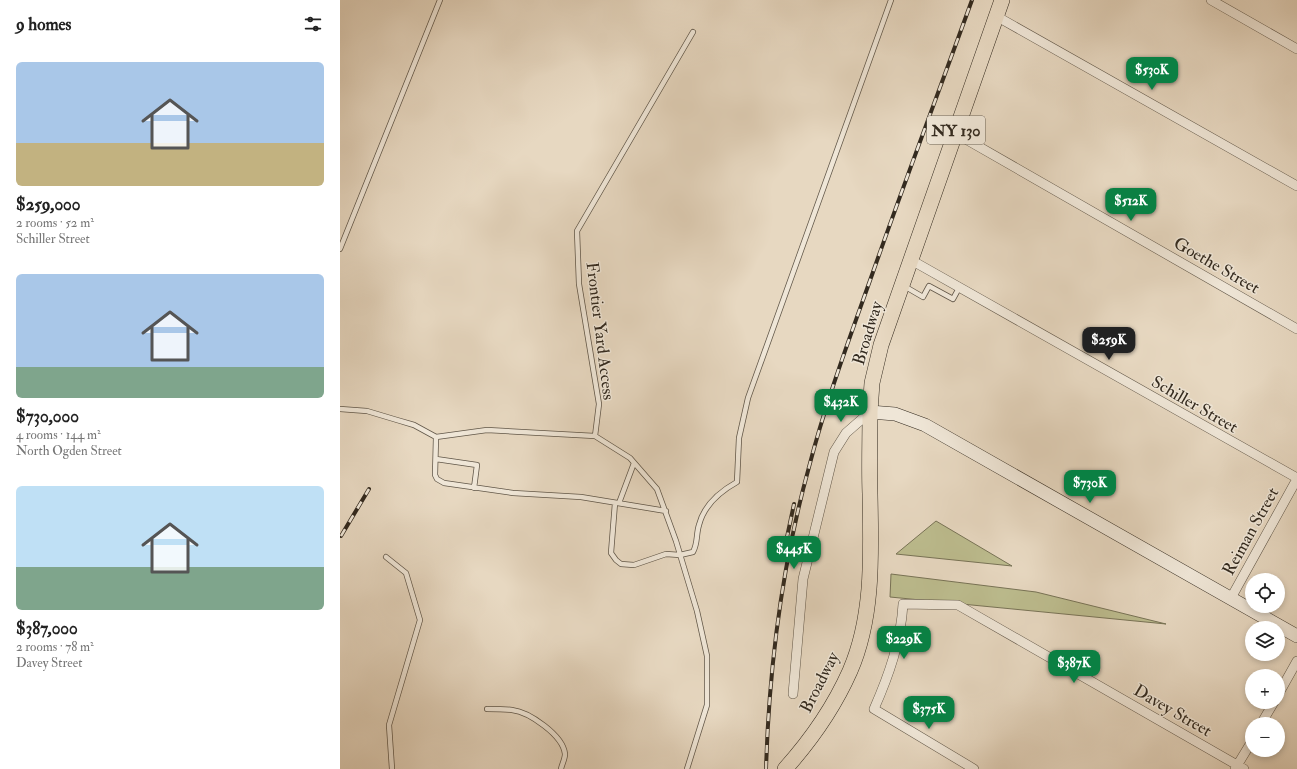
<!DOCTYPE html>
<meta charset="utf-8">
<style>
body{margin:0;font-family:"IM FELL Double Pica",serif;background:#f2f2f2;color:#222;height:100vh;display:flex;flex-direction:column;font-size:15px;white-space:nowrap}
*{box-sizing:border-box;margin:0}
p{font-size:13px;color:#767676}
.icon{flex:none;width:22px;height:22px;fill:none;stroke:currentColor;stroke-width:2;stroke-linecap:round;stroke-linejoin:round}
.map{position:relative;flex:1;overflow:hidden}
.panel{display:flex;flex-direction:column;background:#fff;width:340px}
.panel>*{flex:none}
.controls{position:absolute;left:905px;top:573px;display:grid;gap:8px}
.controls a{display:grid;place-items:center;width:40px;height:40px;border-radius:50%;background:#fff;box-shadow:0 2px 6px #0003;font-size:20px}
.price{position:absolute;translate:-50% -34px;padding:0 9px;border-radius:8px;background:#0b8043;color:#fff;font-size:13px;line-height:26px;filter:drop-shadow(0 1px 2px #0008)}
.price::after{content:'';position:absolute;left:50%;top:24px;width:12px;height:9px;margin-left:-6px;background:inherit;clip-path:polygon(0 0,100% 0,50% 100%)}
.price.current{background:#222;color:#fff}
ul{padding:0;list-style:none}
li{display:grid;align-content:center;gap:8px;height:212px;padding:0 16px}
li span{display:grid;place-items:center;height:124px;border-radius:6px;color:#555}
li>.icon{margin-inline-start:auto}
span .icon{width:72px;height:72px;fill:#fffc;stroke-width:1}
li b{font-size:17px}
h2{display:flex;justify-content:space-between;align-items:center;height:48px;padding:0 16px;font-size:17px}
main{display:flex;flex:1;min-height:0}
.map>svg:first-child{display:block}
.green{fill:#bcbc8e;stroke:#787356}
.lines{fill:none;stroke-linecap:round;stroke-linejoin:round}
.lane-casing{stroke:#605648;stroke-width:6}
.street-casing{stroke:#605648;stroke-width:10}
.secondary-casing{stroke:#332a1f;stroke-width:14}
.primary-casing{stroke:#332a1f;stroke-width:16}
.lane{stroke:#efe6d7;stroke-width:4.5}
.street{stroke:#efe6d7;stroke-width:9}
.secondary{stroke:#efe6d7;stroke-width:13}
.primary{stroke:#e7d8c1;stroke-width:15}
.rail-casing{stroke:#332a1f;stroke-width:4}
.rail{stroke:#efe6d7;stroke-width:2.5;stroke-dasharray:8;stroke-linecap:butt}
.labels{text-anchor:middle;stroke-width:3;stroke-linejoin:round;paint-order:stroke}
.shield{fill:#efe6d7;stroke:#6b6256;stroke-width:1}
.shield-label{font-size:16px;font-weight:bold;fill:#332a1f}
.street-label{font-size:17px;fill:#332a1f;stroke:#efe6d7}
</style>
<main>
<section class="panel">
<h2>9 homes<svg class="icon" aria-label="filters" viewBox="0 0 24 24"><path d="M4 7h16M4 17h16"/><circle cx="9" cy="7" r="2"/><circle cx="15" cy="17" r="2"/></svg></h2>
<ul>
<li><span style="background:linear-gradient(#a9c7e8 65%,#c2b280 0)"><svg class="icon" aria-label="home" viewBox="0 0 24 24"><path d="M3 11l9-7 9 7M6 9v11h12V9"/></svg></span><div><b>$259,000</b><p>2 rooms · 52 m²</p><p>Schiller Street</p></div></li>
<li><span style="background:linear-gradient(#a9c7e8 75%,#7fa58c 0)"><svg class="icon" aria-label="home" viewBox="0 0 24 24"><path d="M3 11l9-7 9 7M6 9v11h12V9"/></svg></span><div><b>$730,000</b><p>4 rooms · 144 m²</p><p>North Ogden Street</p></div></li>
<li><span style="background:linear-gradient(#bfe0f5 65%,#7fa58c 0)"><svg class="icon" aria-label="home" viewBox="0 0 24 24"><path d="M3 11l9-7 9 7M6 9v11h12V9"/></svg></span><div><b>$387,000</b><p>2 rooms · 78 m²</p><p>Davey Street</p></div></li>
</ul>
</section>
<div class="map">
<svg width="957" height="769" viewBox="0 0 957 769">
<rect width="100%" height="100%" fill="#e7d8c1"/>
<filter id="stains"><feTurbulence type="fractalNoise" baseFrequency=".005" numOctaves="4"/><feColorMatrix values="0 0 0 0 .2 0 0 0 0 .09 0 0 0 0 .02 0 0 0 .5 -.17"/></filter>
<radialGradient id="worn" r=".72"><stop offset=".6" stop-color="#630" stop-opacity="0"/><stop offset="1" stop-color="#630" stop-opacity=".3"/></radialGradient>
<path class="green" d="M596,521L672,566L556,554Z
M551,574L696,592L826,624L550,597Z"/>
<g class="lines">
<g class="lane-casing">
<path id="lane" d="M0,249L100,0
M564,286L583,297L589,286L613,299L619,288
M0,409L27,411L57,420L74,425L96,437L147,430L255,436
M96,437L95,475L97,479L104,483L173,493L241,497L326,511
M96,459L137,465L134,488
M275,503L271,553L276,560L281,564L294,565L326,554L340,555L353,552C358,543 356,534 359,525C364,505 379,492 397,482L399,438L408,398L551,0
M279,503L294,463
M46,557L66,573L80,620L49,725L52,769
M147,709C155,709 164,709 172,710C189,712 223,735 225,754C225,759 222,764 221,769
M347,769L367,705V656L357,611L336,541L317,489L290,458L255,436L259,404L239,284L237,231L353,32"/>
</g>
<g class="street-casing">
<path id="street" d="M871,0L957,49
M656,16L957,186
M615,133L957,329
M571,260L957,478
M891,598L957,479
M453,694L463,579L494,452L506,433L530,412
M938,695L957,661
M921,724L934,702
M634,769L534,709C549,675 561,641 563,604L618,605L904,769
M895,769L912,741"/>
</g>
<g class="secondary-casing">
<path id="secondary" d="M530,412L555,414L585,425L957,636"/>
</g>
<g class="primary-casing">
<path id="primary" d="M445,769C471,740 494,707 510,671C534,616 531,553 530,494C529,467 530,440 530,412L532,383L541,345L662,0"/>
</g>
<use href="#lane" class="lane"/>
<use href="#street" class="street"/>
<use href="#secondary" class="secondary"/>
<use href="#primary" class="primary"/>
<g class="rail-casing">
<path id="rail" d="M1,536L29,489
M443,556L454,504
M426,769C429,668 442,565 469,467C486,401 510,337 533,272C565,181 599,91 632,0"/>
</g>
<use href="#rail" class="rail"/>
</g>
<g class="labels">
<rect class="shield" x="587" y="116" width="58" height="28" rx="3"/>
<g class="shield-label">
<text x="616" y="136">NY 130</text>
</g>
<g class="street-label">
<text transform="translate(877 265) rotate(30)" y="6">Goethe Street</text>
<text transform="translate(261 331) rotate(83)" y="6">Frontier Yard Access</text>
<text transform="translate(527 333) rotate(-73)" y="6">Broadway</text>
<text transform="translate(855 404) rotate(30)" y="6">Schiller Street</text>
<text transform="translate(910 531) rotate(-61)" y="6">Reiman Street</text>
<text transform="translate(479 682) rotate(-63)" y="6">Broadway</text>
<text transform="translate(833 710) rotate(30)" y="6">Davey Street</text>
</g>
</g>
<rect width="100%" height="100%" filter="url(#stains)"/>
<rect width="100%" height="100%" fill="url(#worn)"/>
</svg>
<div class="controls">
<a><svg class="icon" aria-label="locate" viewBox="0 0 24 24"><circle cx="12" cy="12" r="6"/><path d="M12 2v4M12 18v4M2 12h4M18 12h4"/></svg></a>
<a><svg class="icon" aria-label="layers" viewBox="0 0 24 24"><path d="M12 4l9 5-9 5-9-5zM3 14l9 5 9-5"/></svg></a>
<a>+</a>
<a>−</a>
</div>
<b class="price" style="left:812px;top:91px">$530K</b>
<b class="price" style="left:791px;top:222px">$512K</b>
<b class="price current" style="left:769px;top:361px">$259K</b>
<b class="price" style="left:501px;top:423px">$432K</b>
<b class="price" style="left:750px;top:504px">$730K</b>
<b class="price" style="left:454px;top:570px">$445K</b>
<b class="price" style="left:564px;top:660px">$229K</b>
<b class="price" style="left:734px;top:684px">$387K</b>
<b class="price" style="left:589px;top:730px">$375K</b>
</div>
</main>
